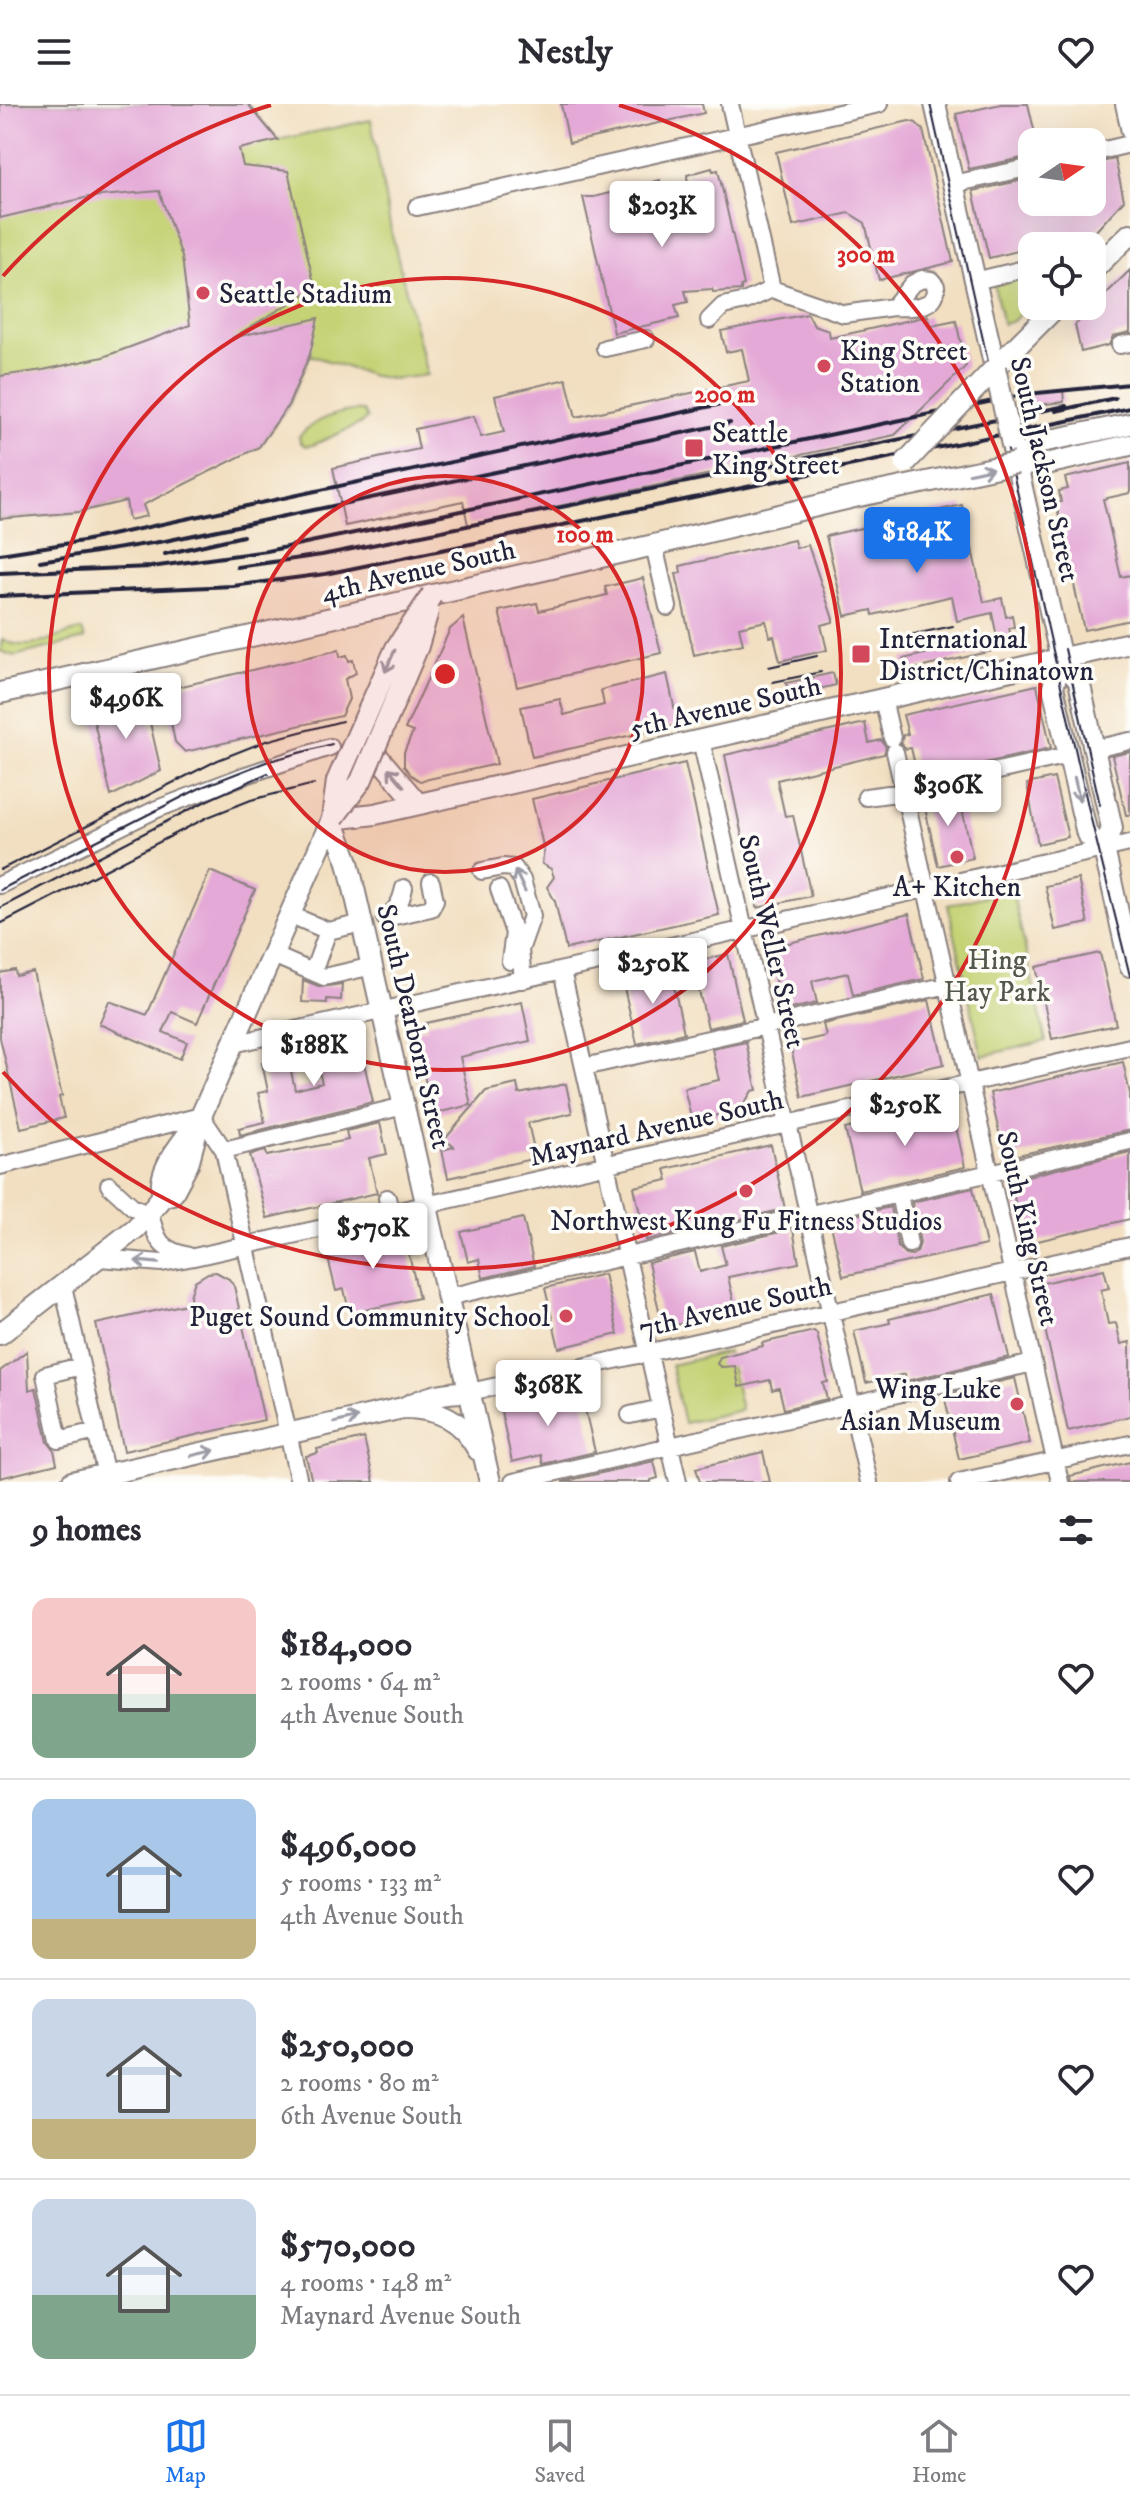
<!DOCTYPE html>
<meta charset="utf-8">
<style>
body{margin:0;font-family:"IM FELL DW Pica",serif;background:#f7f7f7;color:#2b2b33;height:100vh;display:flex;flex-direction:column;font-size:30px;white-space:nowrap}
*{box-sizing:border-box;margin:0}
p{font-size:26px;color:#7c7c81}
.icon{flex:none;width:44px;height:44px;fill:none;stroke:currentColor;stroke-width:2;stroke-linecap:round;stroke-linejoin:round}
.map{position:relative;height:1378px;overflow:hidden}
.sheet{display:flex;flex-direction:column;background:#fff;flex:1}
.sheet>*{flex:none}
.needle{width:52px;rotate:77deg}
.buttons{position:absolute;left:1018px;top:24px;display:grid;gap:16px}
.buttons a{display:grid;place-items:center;width:88px;height:88px;border-radius:16px;background:#fff;box-shadow:0 8px 32px #0002;font-size:40px}
.price{position:absolute;translate:-50% -68px;padding:0 18px;border-radius:8px;background:#fff;color:#222;font-size:26px;line-height:52px;filter:drop-shadow(0 2px 4px #0008)}
.price::after{content:'';position:absolute;left:50%;top:48px;width:24px;height:18px;margin-left:-12px;background:inherit;clip-path:polygon(0 0,100% 0,50% 100%)}
.price.active{background:#1a73e8;color:#fff}
ul{padding:0;list-style:none}
li{display:flex;align-items:center;gap:24px;height:200px;padding:0 32px}
li+li{border-top:2px solid #e1e1e2}
li span{display:grid;place-items:center;flex:none;width:224px;height:160px;border-radius:16px;color:#555}
li>.icon{margin-inline-start:auto}
span .icon{width:96px;height:96px;fill:#fffc;stroke-width:1}
li b{font-size:34px}
h2{display:flex;justify-content:space-between;align-items:center;height:96px;padding:0 32px;font-size:34px}
header{display:flex;justify-content:space-between;align-items:center;height:104px;padding:0 32px;background:#fff;font-size:36px;font-weight:700}
.menu{display:flex;justify-content:space-around;align-items:center;height:112px;border-top:2px solid #e1e1e2;background:#fff;font-size:22px;color:#7c7c81}
.menu a{display:grid;justify-items:center;gap:4px}
.menu .active{color:#1a73e8}
.map>svg:first-child{display:block}
.green{fill:#c5d274;stroke:#747a58;stroke-width:2}
.building{fill:#e4a9d7}
.lines{fill:none;stroke-linecap:round;stroke-linejoin:round}
.minor-casing{stroke:#8a807e;stroke-width:20}
.major-casing{stroke:#8a807e;stroke-width:24}
.minor{stroke:#fff;stroke-width:16}
.major{stroke:#fff;stroke-width:20}
.tram{stroke:#22223b;stroke-width:2}
.rail{stroke:#22223b;stroke-width:4}
.major-bridge-casing{stroke:#8a807e;stroke-width:24;stroke-linecap:butt}
.major-bridge{stroke:#fff;stroke-width:20}
.oneway{stroke:#9c9ca7}
.ring{fill:none;stroke:#d62828;stroke-width:4}
.poi-dot{fill:#d1495b;stroke:#fdfcf7;stroke-width:3}
.labels{text-anchor:middle;stroke-width:7;stroke-linejoin:round;paint-order:stroke}
.poi-label{font-size:28px;fill:#22223b;stroke:#fdfcf7;text-anchor:start}
.street-label{font-size:28px;fill:#22223b;stroke:#fdfcf7}
.park-label{font-size:28px;fill:#53574c;stroke:#fdfcf7}
.centre{fill:#d62828;stroke:#fdfcf7;stroke-width:4}
.ring-label{font-size:24px;text-anchor:middle;font-weight:bold;fill:#d62828;stroke:#fdfcf7;stroke-width:7;stroke-linejoin:round;paint-order:stroke}
</style>
<header><svg class="icon" aria-label="menu" viewBox="0 0 24 24"><path d="M4 6h16M4 12h16M4 18h16"/></svg>Nestly<svg class="icon" aria-label="heart" viewBox="0 0 24 24"><path d="M12 20l-8-8c-3-5 5-10 8-4 3-6 11-1 8 4z"/></svg></header>
<div class="map">
<svg width="1130" height="1378" viewBox="0 0 1130 1378">
<rect width="100%" height="100%" fill="#fdfcf7"/>
<filter id="ink" filterUnits="userSpaceOnUse"><feTurbulence type="fractalNoise" baseFrequency=".0125" numOctaves="2"/><feDisplacementMap in="SourceGraphic" scale="16" xChannelSelector="R" yChannelSelector="G"/><feConvolveMatrix kernelMatrix="1 2 1 2 8 2 1 2 1" color-interpolation-filters="sRGB"/></filter>
<filter id="wash" filterUnits="userSpaceOnUse"><feTurbulence type="fractalNoise" baseFrequency=".006" numOctaves="4" result="noise"/><feDisplacementMap in="SourceGraphic" scale="32" xChannelSelector="R" yChannelSelector="G"/><feGaussianBlur stdDeviation="1.8" result="paint"/><feColorMatrix in="noise" values="0 0 0 0 0 0 0 0 0 0 0 0 0 0 0 0 0 1.4 0 .05"/><feComposite in="paint" operator="in"/></filter>
<g filter="url(#wash)">
<rect width="100%" height="100%" fill="#f2dfc1"/>
<path class="green" d="M0,0H248L278,36L371,16L391,127L427,271L395,275L373,272L310,251L289,300L259,343L141,393L79,408L0,415Z
M1032,171V198L1013,217L1003,220L994,181Z
M363,307L367,314L362,319L313,341L305,342L300,338L299,332C314,316 341,305 363,307Z
M82,526L85,535L14,552L0,547L2,536C34,550 52,531 82,526Z
M1012,786L1046,937L982,952L948,801Z
M728,1248L741,1306L684,1319L671,1261Z"/>
<g id="blocks">
<path class="building" d="M0,0H248L278,36L239,45L243,62L288,67L315,184L232,234L318,214L310,250L289,300L259,343L143,401L147,412L129,416L126,397L79,408L0,415V272L43,266L103,253L190,221L182,153L159,87L89,93L0,114Z
M561,0H702L704,9L569,39Z
M1001,0H1028L1037,38H1032V52L969,65L956,10Z
M909,17L916,19L923,26L953,158L879,176L865,119L849,109L793,122L776,48Z
M1115,55L1124,96L1095,128L989,154L973,87L1032,74V98H1092V60Z
M712,64L713,67L718,66L744,181L741,182V186L713,188L712,185L685,187L688,198L675,201L679,214L614,229L583,93H594L660,76L665,99L689,93L687,71Z
M1130,166V228L1113,232L1109,241L1081,248L1075,221Z
M808,210L814,222L829,227L830,234L928,212L931,222L956,217L966,262L895,331L468,421L463,397L345,422L333,364L419,345L415,325L474,312L481,333L504,328L495,292L566,275L576,313L749,277L742,245L726,248L721,227Z
M1063,286L1064,298L1027,302L1024,291Z
M1130,359V389L1103,395L1121,473L1130,471V516L1084,526L1056,399L1061,398L1059,387L1068,385L1065,374Z
M962,401L984,498L1002,494L1006,513L1012,511L1014,523L1009,524L1013,542L906,567L903,555L997,533L992,509L957,517L952,492L873,511L872,506L845,512L826,432Z
M794,436L796,444L808,441L833,515V518L821,521L827,546L780,557L774,532L770,533L766,517L739,523L743,540L694,551L676,470L681,469L680,462Z
M643,474L661,549L517,583L499,507L537,499L539,507L607,491L605,483Z
M463,514L497,660L420,677L411,671L404,662V648L413,628L405,625L450,525Z
M339,546L340,553L347,551L349,557L353,556L356,569L345,575L349,595L341,612L185,648L175,638L166,594L171,593L169,585Z
M833,569L836,581L789,592L786,579Z
M667,570L678,621L532,653L521,603L560,595L564,611L604,601L601,586Z
M1037,581L1051,644L918,674L911,644L906,645L901,639L903,631L908,630L903,611Z
M143,588L161,667L111,692L90,600Z
M865,619L869,639L881,636L886,643L884,650L777,676L785,712L793,711L811,792L757,804L725,651Z
M1130,648V711H1126L1112,652Z
M685,659L719,811L566,845L555,797L547,783L554,773L551,765L542,760L544,746L532,695Z
M1054,674L1068,733L1038,740L1027,680Z
M958,687L973,754L938,762L923,695Z
M210,767L255,786L197,919L172,908L163,928L187,938L180,955L99,920L109,897L147,911Z
M1078,775L1088,819L1055,826L1045,782Z
M909,810L924,875L853,891L848,869L812,877L817,899L782,907L768,844Z
M1100,849L1116,921L1052,935L1036,863Z
M728,850L743,916L708,924L692,858Z
M670,864L684,929L637,940L622,875Z
M15,866L16,872L33,868L62,992L59,993L64,1014L21,1024L0,934V869Z
M303,876L321,883L342,880L341,896L327,895V899L302,898Z
M929,896L944,960L802,993L790,940L826,932L823,920Z
M522,898L530,937L460,953L471,1001L432,1010L415,926L427,924L426,919Z
M359,937L373,998L240,1031L239,1024L265,1018L258,989L268,987L262,959L288,953L295,986L322,979L314,948Z
M746,938L757,986L752,987L744,1000L745,1005L692,1017L684,984L719,976L712,945Z
M1123,958L1130,990V1026L1005,1054L990,989Z
M517,980L519,990L566,980L572,1009L528,1019L536,1054L448,1074L442,1046L454,1043L445,1035L486,987Z
M951,1001L965,1063L860,1087L845,1025Z
M380,1019L387,1050L369,1054L377,1089L267,1114L250,1051L266,1047L267,1052L348,1036L346,1027Z
M771,1041L785,1105L646,1136L634,1083L668,1076L665,1065Z
M1130,1048V1115L1025,1140L1010,1076Z
M973,1084L986,1141L843,1172L830,1117L890,1103L898,1143L905,1150L912,1151L917,1148L920,1139L912,1098Z
M523,1114L534,1162L483,1174L479,1155L468,1158L461,1128Z
M403,1125L419,1194L352,1209L349,1207L344,1185L336,1187L325,1142Z
M793,1125L799,1159L728,1173L736,1207L667,1223L662,1219L648,1159L695,1148L700,1168L726,1161L721,1142Z
M1104,1165L1109,1184L1101,1186L1108,1220L1116,1219L1121,1240L1130,1238V1312L1068,1327L1035,1181Z
M216,1168L229,1175L234,1182L264,1316L124,1347L96,1220L191,1199L190,1192L195,1177L208,1169Z
M604,1170L618,1230L559,1244L545,1184Z
M994,1190L1009,1253L906,1277L905,1270L866,1279L854,1227L890,1219L889,1215Z
M814,1227L817,1230L828,1278L823,1279L827,1295L784,1305L779,1284L772,1286L770,1276L739,1283L735,1262L721,1263L717,1260L720,1253L763,1242L762,1239Z
M27,1247L29,1286L36,1284L48,1338L54,1346L57,1360L0,1374V1267Z
M1015,1274L1030,1339L959,1355L944,1291Z
M580,1284L595,1348L543,1360L541,1351L512,1358L500,1303Z
M364,1334L374,1378H312L306,1352L318,1349L317,1345Z
M763,1348L770,1378H700L696,1364Z
M654,1357L658,1374L651,1376V1378H562Z
M1130,1358V1378H1071L1070,1372Z"/>
</g>
</g>
<g filter="url(#ink)">
<use href="#blocks" fill-opacity="0" stroke="#8a807e" stroke-width="2"/>
<g class="lines">
<g class="minor-casing">
<path id="minor" d="M730,0L772,185
M1124,0L1130,28
M1092,49L1130,40
M953,80L1032,63
M417,103L879,0
M922,175L931,176L936,182C938,205 910,204 893,203L912,180Z
M975,177L1032,163
M772,185L844,210L893,203
M709,216L723,202L746,197L772,185
M1120,241L1130,239
M605,244L646,235
M654,441L668,503
M883,595L892,634
M701,636L869,1378
M1094,645L1130,637
M895,648L1060,1378
M866,693L904,688L1069,651
M482,767L503,763L514,764L522,776L532,812L520,846L523,876
M0,781L157,705L246,671L330,643
M499,785L514,829L510,857
M291,811L328,827L363,819
M385,814L431,804L435,796L431,778
M385,814C397,806 401,798 404,784
M273,851L324,873L373,862
M562,867L678,1378
M313,868L328,827
M233,940L1130,739
M584,963L948,881
M224,1046L404,1002
M0,1062L201,1012L224,1046L299,1378
M109,1081L133,1103L150,1110C157,1137 160,1146 189,1152
M899,1090L909,1140
M387,1094L391,1110
M99,1154L162,1159L194,1153L1130,943
M63,1182L106,1371
M448,1193L1130,1037
M81,1262L45,1271L59,1336L96,1327
M470,1288L1130,1142
M630,1311L661,1304
M513,1378L1033,1259
M959,1378L1130,1340"/>
</g>
<g class="major-casing">
<path id="major" d="M935,0L995,264
M1092,167L1130,130
M995,264L1057,202
M1011,336L1061,555L1079,577L1094,645L1112,724L1104,745L1130,862
M1016,359L1041,338L1130,320
M1016,359L1046,360L1130,341
M1061,555L1053,583L1087,730L1104,745
M0,589L654,441L854,393L946,374
M373,647L418,700
M332,715L375,710L1130,539
M332,715L348,758L490,1378
M163,1092C156,1068 179,1043 192,1025
M0,1230L136,1124L163,1092L172,1090L188,1060L201,1012L332,715
M403,1304C438,1304 461,1315 478,1346
M72,1378L403,1304C426,1293 444,1287 470,1288"/>
</g>
<use href="#minor" class="minor"/>
<use href="#major" class="major"/>
<path class="tram" d="M930,0L1090,711L1130,872
M905,532L953,522
M1065,545L1100,701
M769,563L817,552
M773,578L821,568
M0,766L218,656L266,637L342,617
M0,786L202,683L266,658L332,640
M0,804L208,696L268,669
M0,820L208,713L251,696L314,680"/>
<path class="rail" d="M1056,307L1115,294
M0,450L83,437L726,299
M165,450L243,432
M40,457L165,437L730,319
M237,463L322,451L1066,302
M0,469L151,463L267,447L1027,290L1130,280
M0,492L233,482L325,470L1130,304"/>
<g class="major-bridge-casing">
<path id="major-bridge" d="M995,264L1011,336
M905,359L995,264
M946,374L1016,359
M334,713L361,677L418,542L428,507
M332,715L337,677L396,544L432,491"/>
</g>
<use href="#major-bridge" class="major-bridge"/>
</g>
<defs><path id="oneway-shaft" d="M-6 0H5M1.5-3L5.5 0L1.5 3" fill="none" stroke-width="1.6" stroke-linecap="round" stroke-linejoin="round" transform="scale(2)"/></defs>
<g class="oneway">
<use href="#oneway-shaft" transform="translate(981 367) rotate(-12)"/>
<use href="#oneway-shaft" transform="translate(390 557) rotate(114)"/>
<use href="#oneway-shaft" transform="translate(396 673) rotate(-130)"/>
<use href="#oneway-shaft" transform="translate(1077 685) rotate(77)"/>
<use href="#oneway-shaft" transform="translate(520 777) rotate(-115)"/>
<use href="#oneway-shaft" transform="translate(147 1158) rotate(-175)"/>
<use href="#oneway-shaft" transform="translate(346 1316) rotate(-13)"/>
<use href="#oneway-shaft" transform="translate(203 1349) rotate(-13)"/>
</g>
</g>
<circle cx="445" cy="570" r="198" fill="#d62828" fill-opacity=".12"/>
<g class="ring">
<circle cx="445" cy="570" r="198"/>
<circle cx="445" cy="570" r="396"/>
<path d="M3 172A595 595 0 0 1 271 1M619 1A595 595 0 1 1 3 968"/>
</g>
<g class="poi-dot">
<circle cx="203" cy="189" r="8"/>
<circle cx="824" cy="262" r="8"/>
<rect x="684" y="334" width="20" height="20" rx="4"/>
<rect x="851" y="540" width="20" height="20" rx="4"/>
<circle cx="957" cy="753" r="8"/>
<circle cx="746" cy="1087" r="8"/>
<circle cx="566" cy="1212" r="8"/>
<circle cx="1017" cy="1300" r="8"/>
</g>
<g class="labels">
<g class="poi-label">
<text x="219" y="199">Seattle Stadium</text>
<text x="840" y="256">King Street<tspan x="840" dy="32">Station</tspan></text>
<text x="712" y="338">Seattle<tspan x="712" dy="32">King Street</tspan></text>
<text x="879" y="544">International<tspan x="879" dy="32">District/Chinatown</tspan></text>
<text x="957" y="792" text-anchor="middle">A+ Kitchen</text>
<text x="746" y="1126" text-anchor="middle">Northwest Kung Fu Fitness Studios</text>
<text x="550" y="1222" text-anchor="end">Puget Sound Community School</text>
<text x="1001" y="1294" text-anchor="end">Wing Luke<tspan x="1001" dy="32">Asian Museum</tspan></text>
</g>
<g class="street-label">
<text transform="translate(1046 365) rotate(77)" y="10">South Jackson Street</text>
<text transform="translate(418 466) rotate(-13)" y="10">4th Avenue South</text>
<text transform="translate(725 602) rotate(-13)" y="10">5th Avenue South</text>
<text transform="translate(773 837) rotate(77)" y="10">South Weller Street</text>
<text transform="translate(415 922) rotate(77)" y="10">South Dearborn Street</text>
<text transform="translate(656 1023) rotate(-13)" y="10">Maynard Avenue South</text>
<text transform="translate(1029 1124) rotate(77)" y="10">South King Street</text>
<text transform="translate(735 1202) rotate(-13)" y="10">7th Avenue South</text>
</g>
<g class="park-label">
<text x="997" y="865">Hing<tspan x="997" dy="32">Hay Park</tspan></text>
</g>
</g>
<circle cx="445" cy="570" r="12" class="centre"/>
<g class="ring-label">
<text x="866" y="158">300 m</text>
<text x="725" y="298">200 m</text>
<text x="585" y="438">100 m</text>
</g>
</svg>
<div class="buttons">
<a><svg class="needle" viewBox="-14 -14 28 28"><path d="M0-13l5 13h-10z" fill="#e53935"/><path d="M0 13l5-13h-10z" fill="#7c7c81"/></svg></a>
<a><svg class="icon" aria-label="locate" viewBox="0 0 24 24"><circle cx="12" cy="12" r="6"/><path d="M12 2v4M12 18v4M2 12h4M18 12h4"/></svg></a>
</div>
<b class="price" style="left:662px;top:145px">$203K</b>
<b class="price active" style="left:917px;top:471px">$184K</b>
<b class="price" style="left:126px;top:637px">$496K</b>
<b class="price" style="left:948px;top:724px">$306K</b>
<b class="price" style="left:653px;top:902px">$250K</b>
<b class="price" style="left:314px;top:984px">$188K</b>
<b class="price" style="left:905px;top:1044px">$250K</b>
<b class="price" style="left:373px;top:1167px">$570K</b>
<b class="price" style="left:548px;top:1324px">$368K</b>
</div>
<section class="sheet">
<h2>9 homes<svg class="icon" aria-label="filters" viewBox="0 0 24 24"><path d="M4 7h16M4 17h16"/><circle cx="9" cy="7" r="2"/><circle cx="15" cy="17" r="2"/></svg></h2>
<ul>
<li><span style="background:linear-gradient(#f6c9c9 60%,#7fa58c 0)"><svg class="icon" aria-label="home" viewBox="0 0 24 24"><path d="M3 11l9-7 9 7M6 9v11h12V9"/></svg></span><div><b>$184,000</b><p>2 rooms · 64 m²</p><p>4th Avenue South</p></div><svg class="icon" aria-label="heart" viewBox="0 0 24 24"><path d="M12 20l-8-8c-3-5 5-10 8-4 3-6 11-1 8 4z"/></svg></li>
<li><span style="background:linear-gradient(#a9c7e8 75%,#c2b280 0)"><svg class="icon" aria-label="home" viewBox="0 0 24 24"><path d="M3 11l9-7 9 7M6 9v11h12V9"/></svg></span><div><b>$496,000</b><p>5 rooms · 133 m²</p><p>4th Avenue South</p></div><svg class="icon" aria-label="heart" viewBox="0 0 24 24"><path d="M12 20l-8-8c-3-5 5-10 8-4 3-6 11-1 8 4z"/></svg></li>
<li><span style="background:linear-gradient(#c9d6e8 75%,#c2b280 0)"><svg class="icon" aria-label="home" viewBox="0 0 24 24"><path d="M3 11l9-7 9 7M6 9v11h12V9"/></svg></span><div><b>$250,000</b><p>2 rooms · 80 m²</p><p>6th Avenue South</p></div><svg class="icon" aria-label="heart" viewBox="0 0 24 24"><path d="M12 20l-8-8c-3-5 5-10 8-4 3-6 11-1 8 4z"/></svg></li>
<li><span style="background:linear-gradient(#c9d6e8 60%,#7fa58c 0)"><svg class="icon" aria-label="home" viewBox="0 0 24 24"><path d="M3 11l9-7 9 7M6 9v11h12V9"/></svg></span><div><b>$570,000</b><p>4 rooms · 148 m²</p><p>Maynard Avenue South</p></div><svg class="icon" aria-label="heart" viewBox="0 0 24 24"><path d="M12 20l-8-8c-3-5 5-10 8-4 3-6 11-1 8 4z"/></svg></li>
</ul>
</section>
<nav class="menu">
<a class="active"><svg class="icon" aria-label="map" viewBox="0 0 24 24"><path d="M3 6l6-2 6 2 6-2v14l-6 2-6-2-6 2zM9 4v14M15 6v14"/></svg>Map</a>
<a><svg class="icon" aria-label="saved" viewBox="0 0 24 24"><path d="M7 4h10v16l-5-4-5 4z"/></svg>Saved</a>
<a><svg class="icon" aria-label="home" viewBox="0 0 24 24"><path d="M3 11l9-7 9 7M6 9v11h12V9"/></svg>Home</a>
</nav>
